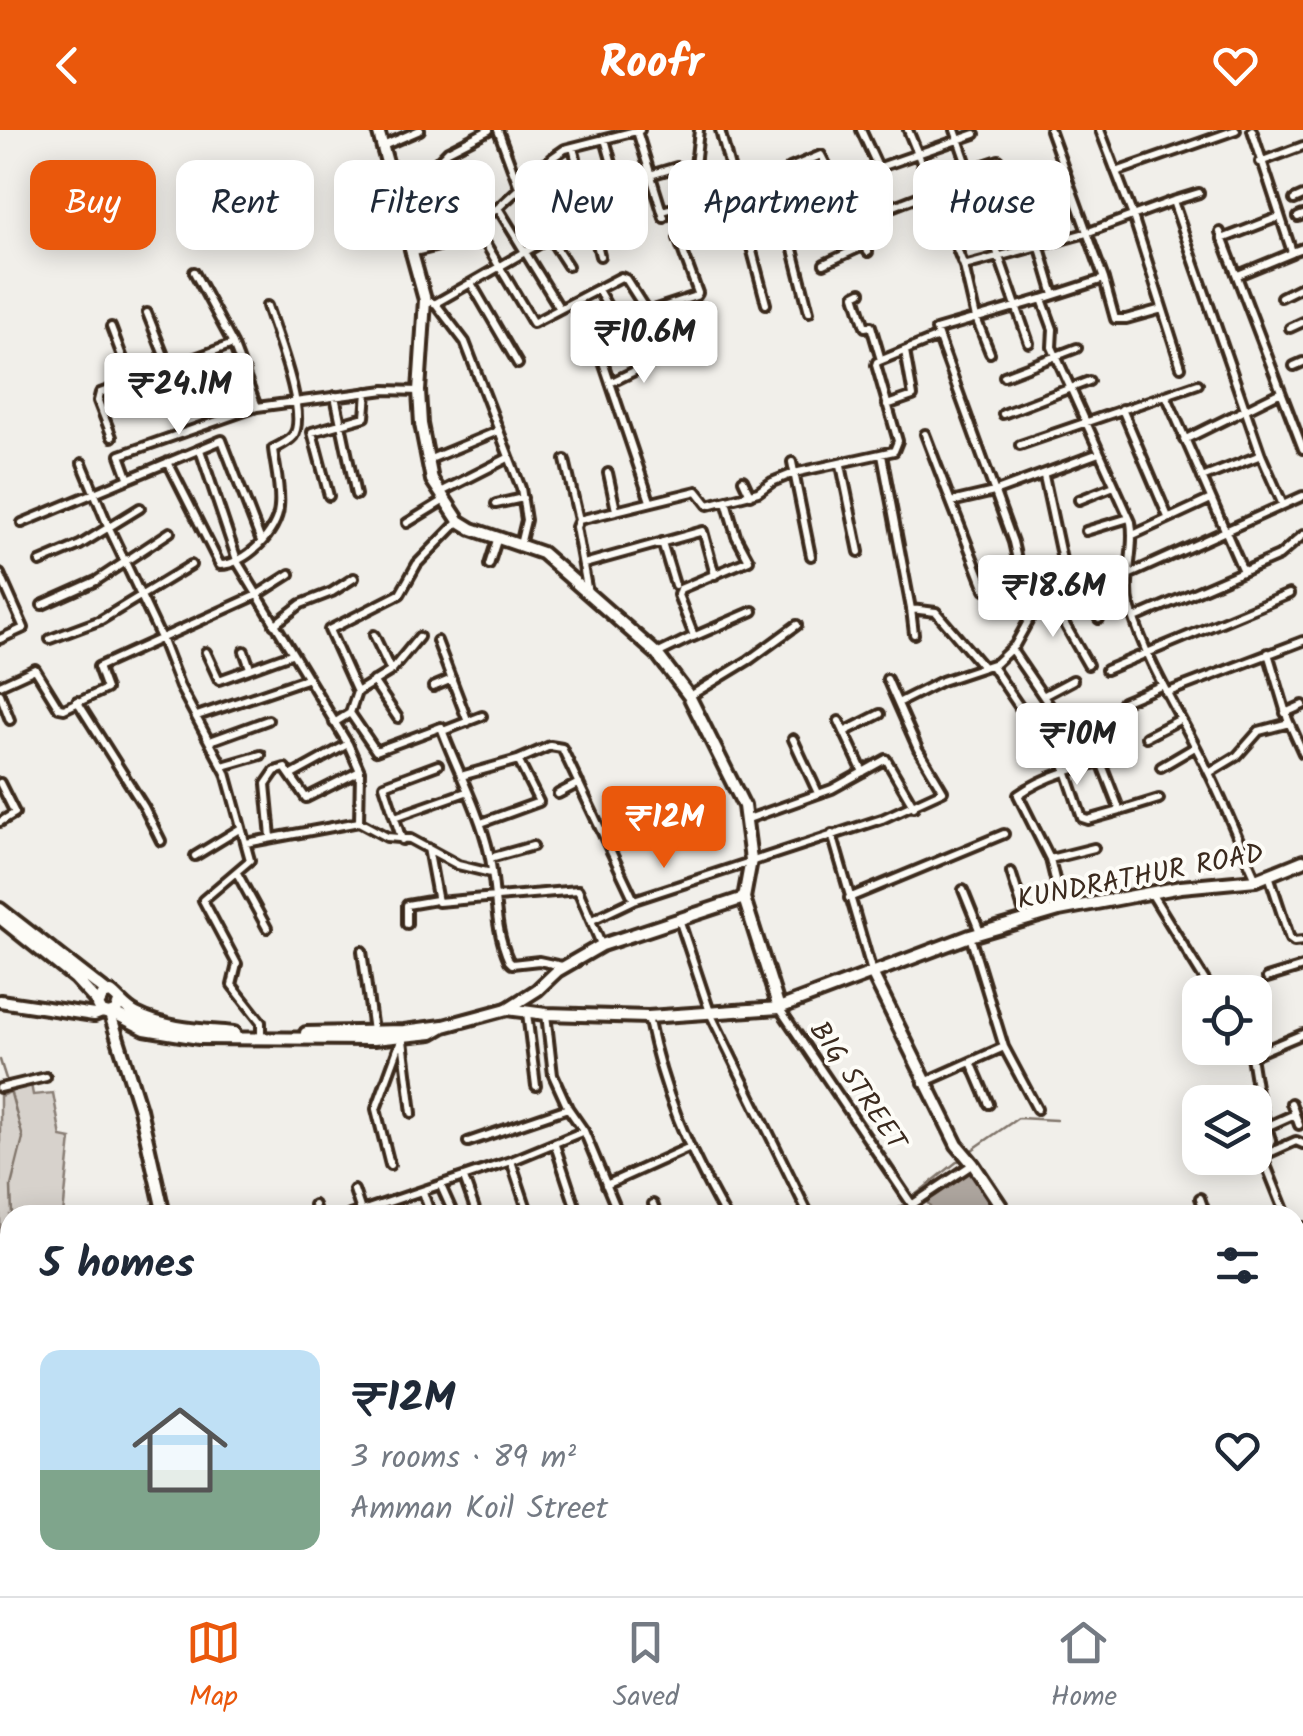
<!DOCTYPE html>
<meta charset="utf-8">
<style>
body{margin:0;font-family:Kalam,sans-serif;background:#f6f6f7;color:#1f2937;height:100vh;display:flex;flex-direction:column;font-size:38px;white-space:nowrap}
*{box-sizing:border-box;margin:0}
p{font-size:32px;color:#747a83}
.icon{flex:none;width:55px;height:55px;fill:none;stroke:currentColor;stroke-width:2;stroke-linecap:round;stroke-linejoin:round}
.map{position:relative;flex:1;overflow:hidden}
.sheet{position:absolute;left:0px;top:1075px;width:1305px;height:392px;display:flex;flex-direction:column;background:#fff;border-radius:30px 30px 0 0;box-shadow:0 5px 25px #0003}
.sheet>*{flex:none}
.top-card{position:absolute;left:30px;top:30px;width:1245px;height:90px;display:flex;gap:20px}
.buttons{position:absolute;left:1182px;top:845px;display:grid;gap:20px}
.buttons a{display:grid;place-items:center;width:90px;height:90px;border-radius:20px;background:#fff;box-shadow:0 5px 25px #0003;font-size:50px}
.price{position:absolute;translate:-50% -85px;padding:0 22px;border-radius:10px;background:#fff;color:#222;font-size:32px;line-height:65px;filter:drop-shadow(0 2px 5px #0008)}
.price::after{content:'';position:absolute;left:50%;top:60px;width:30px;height:22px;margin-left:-15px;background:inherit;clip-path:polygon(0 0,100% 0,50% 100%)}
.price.on{background:#ea580c;color:#fff}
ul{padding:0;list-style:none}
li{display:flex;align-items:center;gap:30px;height:250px;padding:0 40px}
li+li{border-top:2px solid #e0e1e3}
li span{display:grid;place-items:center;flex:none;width:280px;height:200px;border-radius:20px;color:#555}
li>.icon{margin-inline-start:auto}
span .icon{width:120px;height:120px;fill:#fffc;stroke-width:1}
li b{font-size:42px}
h2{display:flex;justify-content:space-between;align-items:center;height:120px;padding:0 40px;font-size:42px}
.tag{padding:0 35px;border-radius:20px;background:#fff;box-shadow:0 5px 25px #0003;font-size:35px;line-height:90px}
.tag.on{background:#ea580c;color:#fff}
header{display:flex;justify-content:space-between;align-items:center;height:130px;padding:0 40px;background:#ea580c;color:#fff;font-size:45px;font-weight:700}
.tab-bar{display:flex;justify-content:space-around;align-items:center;height:140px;border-top:2px solid #e0e1e3;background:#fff;font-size:28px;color:#747a83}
.tab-bar a{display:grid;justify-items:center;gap:5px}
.tab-bar .on{color:#ea580c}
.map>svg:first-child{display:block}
.green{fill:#d7d2cc;stroke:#897e75;stroke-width:2.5}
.water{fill:#aea69f;stroke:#80746b;stroke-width:2.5}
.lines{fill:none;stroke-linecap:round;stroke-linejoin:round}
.stream{stroke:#80746b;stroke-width:2.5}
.street-casing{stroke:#3b2a1e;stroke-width:14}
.secondary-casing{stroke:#3b2a1e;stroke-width:18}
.primary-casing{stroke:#3b2a1e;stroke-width:18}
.street{stroke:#fdfcf7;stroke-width:6}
.secondary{stroke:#fdfcf7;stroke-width:10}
.primary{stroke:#fdfcf7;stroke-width:10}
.labels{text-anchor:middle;stroke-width:8;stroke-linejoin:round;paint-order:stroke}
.street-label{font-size:28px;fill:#3b2a1e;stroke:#fdfcf7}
</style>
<header><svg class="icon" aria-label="back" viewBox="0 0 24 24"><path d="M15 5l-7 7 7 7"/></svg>Roofr<svg class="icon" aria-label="heart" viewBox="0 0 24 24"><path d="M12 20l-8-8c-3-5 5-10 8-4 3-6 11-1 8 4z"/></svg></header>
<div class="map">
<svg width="1303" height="1466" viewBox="0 0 1303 1466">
<rect width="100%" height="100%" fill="#f1efea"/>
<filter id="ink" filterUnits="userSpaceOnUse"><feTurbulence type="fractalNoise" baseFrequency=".01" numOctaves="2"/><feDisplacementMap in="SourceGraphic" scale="20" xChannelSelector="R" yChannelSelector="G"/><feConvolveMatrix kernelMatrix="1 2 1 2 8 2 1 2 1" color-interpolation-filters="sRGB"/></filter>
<g filter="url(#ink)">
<path class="green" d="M31,954L33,965L53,963L61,1007L71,1009L63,1085H10V1458H48L51,1466H0V966Z"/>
<path class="water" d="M971,1038L1001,1085H936L923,1066Z"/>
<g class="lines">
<path class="stream" d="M0,930L7,952
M10,960L23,1008L11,1056L12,1085
M969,1022L1018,988L1056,990
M890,1085L963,1027
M0,1118L10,1101
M982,1458L985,1466
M573,1466L579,1458"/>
<g class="street-casing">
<path id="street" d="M498,0L520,60
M699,0L694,45L704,83
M720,0L766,174
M861,0L878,37
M908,0L964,136L976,188L990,223
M955,0L1029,213
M1050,0L1104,149L1115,189H1126L1162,179
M1100,0L1133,86L1181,237
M1252,0L1292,122L1303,118
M637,1L664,88
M605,9L633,108
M383,16L420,0
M573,17L600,126
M1260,32L1303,16
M1015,33L1054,165
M790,38L821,25L855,91L933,61
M969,40L999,30
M1116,42L1236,0
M650,45L677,37
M834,53L975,4
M735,57L785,43
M1294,70L1303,66
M1173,71L1199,63
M397,73L448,21L489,0
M799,75L836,57
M662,81L681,76
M742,85L782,76L809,182
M1298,87L1303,85
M855,91L868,122
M474,94L533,193L621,147L626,149L647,182L696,166L698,163L678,108
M1220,102L1303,319
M1222,109L1279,87
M410,123L447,114L498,78L552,28L565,19L640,0
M824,134L865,115
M964,136L1086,103L1173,71L1261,325L1283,375
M194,142L233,214L257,277
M1238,145L1292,123
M471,153L518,234
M598,160L622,202
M861,162L855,165L865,197L871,196L881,230
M1281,167L1303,156
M1042,169L1104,149
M426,170L436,174L465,212L521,358L526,390L520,415
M436,173L525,122L498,78
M571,173L602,229L650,371
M560,179L525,122L550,108L568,136
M147,183L169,238
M111,197L131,250
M1290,198L1303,192
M1294,236L1303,232
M1004,246L1077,218
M610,253L661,228
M1166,265L1243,441
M335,266L356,365
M170,271L245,242
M887,275L913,266L905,221
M1122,279L1168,387
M1003,284L1089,251
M925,304L951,372
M112,307L98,271L100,263L233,214
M1184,310L1281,262
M1020,315L1198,254
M200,320L238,433L348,614L360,641L359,692
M882,325L911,479L936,482L983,537
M428,330L498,301
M565,330L579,390
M168,332L220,435C245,435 278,402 279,377C281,358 275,337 273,319C279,316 288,312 293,306C309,286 275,201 267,176
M792,332L811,426
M82,333L109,398L161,508L180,557L226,643L250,730L203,770L237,834L232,855L261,892V909
M841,335L859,422
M608,343L616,380
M1044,346L1068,458
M128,347L120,325L257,277L385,260L419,261
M1202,348L1261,325
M743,350L750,365
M439,363L508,328
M329,366L312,302L365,287L367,262
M1079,370L1114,356
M496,374L523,368
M22,393L222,310L261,411
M407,393L443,371
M1086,401L1129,388
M1133,405L1211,369
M662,412L675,455
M40,432L80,415L140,378
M584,434L703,401L715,445
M489,435L498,407
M0,444L24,498L0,509
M1082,455L1099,489
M985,459L951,372L994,362L1099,323
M588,463L576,397L579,390L697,361L708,375L758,362L772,352L794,343L894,321L898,311L876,235L877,232L938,207
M1050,468L1088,535
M42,475L96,451L170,402
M911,479L914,504
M1030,487L1013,412L936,200L1042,169L1053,199L1052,217L1131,392C1136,420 1123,449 1130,476C1147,536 1183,588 1209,643C1226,678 1240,714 1256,749
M1135,488L1279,426L1303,405
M274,495L301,474L332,462L354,448
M374,505L391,541
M693,507L753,481
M50,509L101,490L191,435
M437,511L468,592
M1011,519L1058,588
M244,521L250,538
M206,522L219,550L291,524
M1268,523L1288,590L1303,623
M657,524L694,506L678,465L680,459L749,430L736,406L726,371
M991,535L1040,607
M1106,540L1289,464
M373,551L398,588
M0,555L35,539L59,578L64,579L106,559L98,537L257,465L290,444
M433,557L452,549
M357,562L329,500L400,464L417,434L459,391
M1166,563L1303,511
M0,564L10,590
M690,566L749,530L797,495
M1043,566L1073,550
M77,571L144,677L161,711
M1123,572L1163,555
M898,573L942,551L996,533L1015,515L1036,477L1059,461L1128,445L1303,366
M350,583L376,621L441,597C456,638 479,679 489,723C497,759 493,796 509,831L512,834L539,831L562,836
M1285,583L1303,575
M197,586L306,549
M839,591L863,642
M334,593L350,583L357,562L391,541L419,507
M443,601L482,586
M844,602L880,584
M1146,607L1181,589
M793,609L818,663
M210,611L268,590
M1101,632L1120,681L1088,690L1082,688L1056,611L1113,594
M223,636L261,625
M1161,637L1195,617
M1209,643L1237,626L1259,601L1289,593
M292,645L348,614
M461,646L518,630L550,616L562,618L634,770
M0,653L15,683L0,692
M558,664L579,653
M1120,681L1159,669
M395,687L466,662
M748,689L832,659L886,629L914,677
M481,693L539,672L518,630
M832,704L872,842
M271,707L266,654L275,641L285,638L306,668L360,641
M402,710L384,655L438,635
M246,713L359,692L387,707L410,709L458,735L491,743
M428,718L438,772L578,760L601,814
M195,726L241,698
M490,728L533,716
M1050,729L1094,718
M1011,742L1026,789
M237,743L267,798
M1269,745L1290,809L1294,812L1303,811
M963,760L980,802
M1151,763L1212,862
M849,768L1004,704
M1062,778L1050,729L1018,665C1049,643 1088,635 1125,626
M679,789L711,885L809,1085
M592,790L634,770L882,689L943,661L918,619L887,549
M407,794V775L436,770
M970,806L1004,917L1037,979
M362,821L373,901
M1267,848L1303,837
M780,879L919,1085
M527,883L536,956
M546,884L553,945L568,978L584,1001L619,1085
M648,887C664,964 687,1017 725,1085
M403,910L412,983
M1245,918L1251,926L1257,963L1271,1010L1264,1030L1286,1085
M1251,926L1303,904
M971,932L989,974
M923,953L1004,917
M0,958L46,947
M1291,973L1299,995
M1266,997L1295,984
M468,1012L568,978
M555,1015L578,1085
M1269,1023L1296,1011L1303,1014
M511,1031L529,1085
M390,1035L376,979L402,908
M464,1048L477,1085
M606,1055L688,1018
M441,1056L454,1085
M354,1060L361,1081
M423,1062L431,1085
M1200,1068L1206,1085
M653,1074L657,1085
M913,1074L973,1034
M314,1075L317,1085
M1148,1082L1149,1085
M145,1085L161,1077
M350,1085L511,1031L584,1001
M1295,1101L1303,1097
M1295,1203L1303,1200
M1295,1244L1303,1242
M1295,1438L1303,1432
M401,1458L407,1466
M496,1458L501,1466
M621,1458L631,1466
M737,1458L741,1466
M792,1458L797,1466
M856,1458L861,1466
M928,1458L931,1466
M1016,1458L1021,1466
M1276,1458L1282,1466
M372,1466L385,1458
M533,1466L544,1458
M703,1466L707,1458
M875,1466L891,1458
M1062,1466L1090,1458
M1122,1466L1143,1458
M1256,1466L1268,1458"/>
</g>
<g class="secondary-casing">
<path id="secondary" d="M872,843L970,806L1059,780L1181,757L1256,750L1303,731
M507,879L537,860L557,841L602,815L744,768
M110,884L140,979L164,1085
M242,1458L244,1466"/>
</g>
<g class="primary-casing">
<path id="primary" d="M378,0L425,170L419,261L421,294L432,350L459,391L472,399L542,423L657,524L689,566L744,676L751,730L744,768L779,878
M0,779L108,863
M0,788L75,848L98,873
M0,871L94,885L102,882
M119,873L116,881L109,884L102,882L98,875L103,865L111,863C120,870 125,878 136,884C165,899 202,900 234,903
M114,883L145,899L199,908L374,909L432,903L444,896L507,879L546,884L648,887L779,878L872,843L957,1015L973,1034L1007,1085
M306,903L404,901L443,896
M1295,1274H1303"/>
</g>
<use href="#street" class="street"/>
<use href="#secondary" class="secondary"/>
<use href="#primary" class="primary"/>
</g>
</g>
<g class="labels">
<g class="street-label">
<text transform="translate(1140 745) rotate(-11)" y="10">KUNDRATHUR ROAD</text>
<text transform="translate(859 955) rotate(56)" y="10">BIG STREET</text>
</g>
</g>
</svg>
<div class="buttons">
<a><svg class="icon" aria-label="locate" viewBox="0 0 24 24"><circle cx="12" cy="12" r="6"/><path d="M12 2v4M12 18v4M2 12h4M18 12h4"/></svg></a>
<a><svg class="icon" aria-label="layers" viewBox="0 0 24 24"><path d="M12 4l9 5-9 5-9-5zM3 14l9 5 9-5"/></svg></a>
</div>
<b class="price" style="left:644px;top:256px">₹10.6M</b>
<b class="price" style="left:179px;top:308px">₹24.1M</b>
<b class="price" style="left:1053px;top:510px">₹18.6M</b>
<b class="price" style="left:1077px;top:658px">₹10M</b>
<b class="price on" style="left:664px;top:741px">₹12M</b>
<div class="top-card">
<a class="tag on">Buy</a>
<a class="tag">Rent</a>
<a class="tag">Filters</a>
<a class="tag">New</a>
<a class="tag">Apartment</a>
<a class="tag">House</a>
</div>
<section class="sheet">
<h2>5 homes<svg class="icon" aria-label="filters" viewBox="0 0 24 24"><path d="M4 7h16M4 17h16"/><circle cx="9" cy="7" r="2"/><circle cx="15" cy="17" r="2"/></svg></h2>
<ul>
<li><span style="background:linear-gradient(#bfe0f5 60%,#7fa58c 0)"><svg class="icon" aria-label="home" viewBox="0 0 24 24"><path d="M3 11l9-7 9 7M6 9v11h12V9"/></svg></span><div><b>₹12M</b><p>3 rooms · 89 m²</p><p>Amman Koil Street</p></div><svg class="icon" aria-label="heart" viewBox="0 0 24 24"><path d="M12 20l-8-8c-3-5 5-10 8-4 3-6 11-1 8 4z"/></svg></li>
</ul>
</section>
</div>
<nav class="tab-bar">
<a class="on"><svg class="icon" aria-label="map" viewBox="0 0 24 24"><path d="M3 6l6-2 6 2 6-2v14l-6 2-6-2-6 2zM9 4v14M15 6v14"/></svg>Map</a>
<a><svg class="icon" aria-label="saved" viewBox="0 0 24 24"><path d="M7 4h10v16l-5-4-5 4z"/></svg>Saved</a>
<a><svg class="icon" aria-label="home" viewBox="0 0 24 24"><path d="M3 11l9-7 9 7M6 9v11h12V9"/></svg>Home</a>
</nav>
